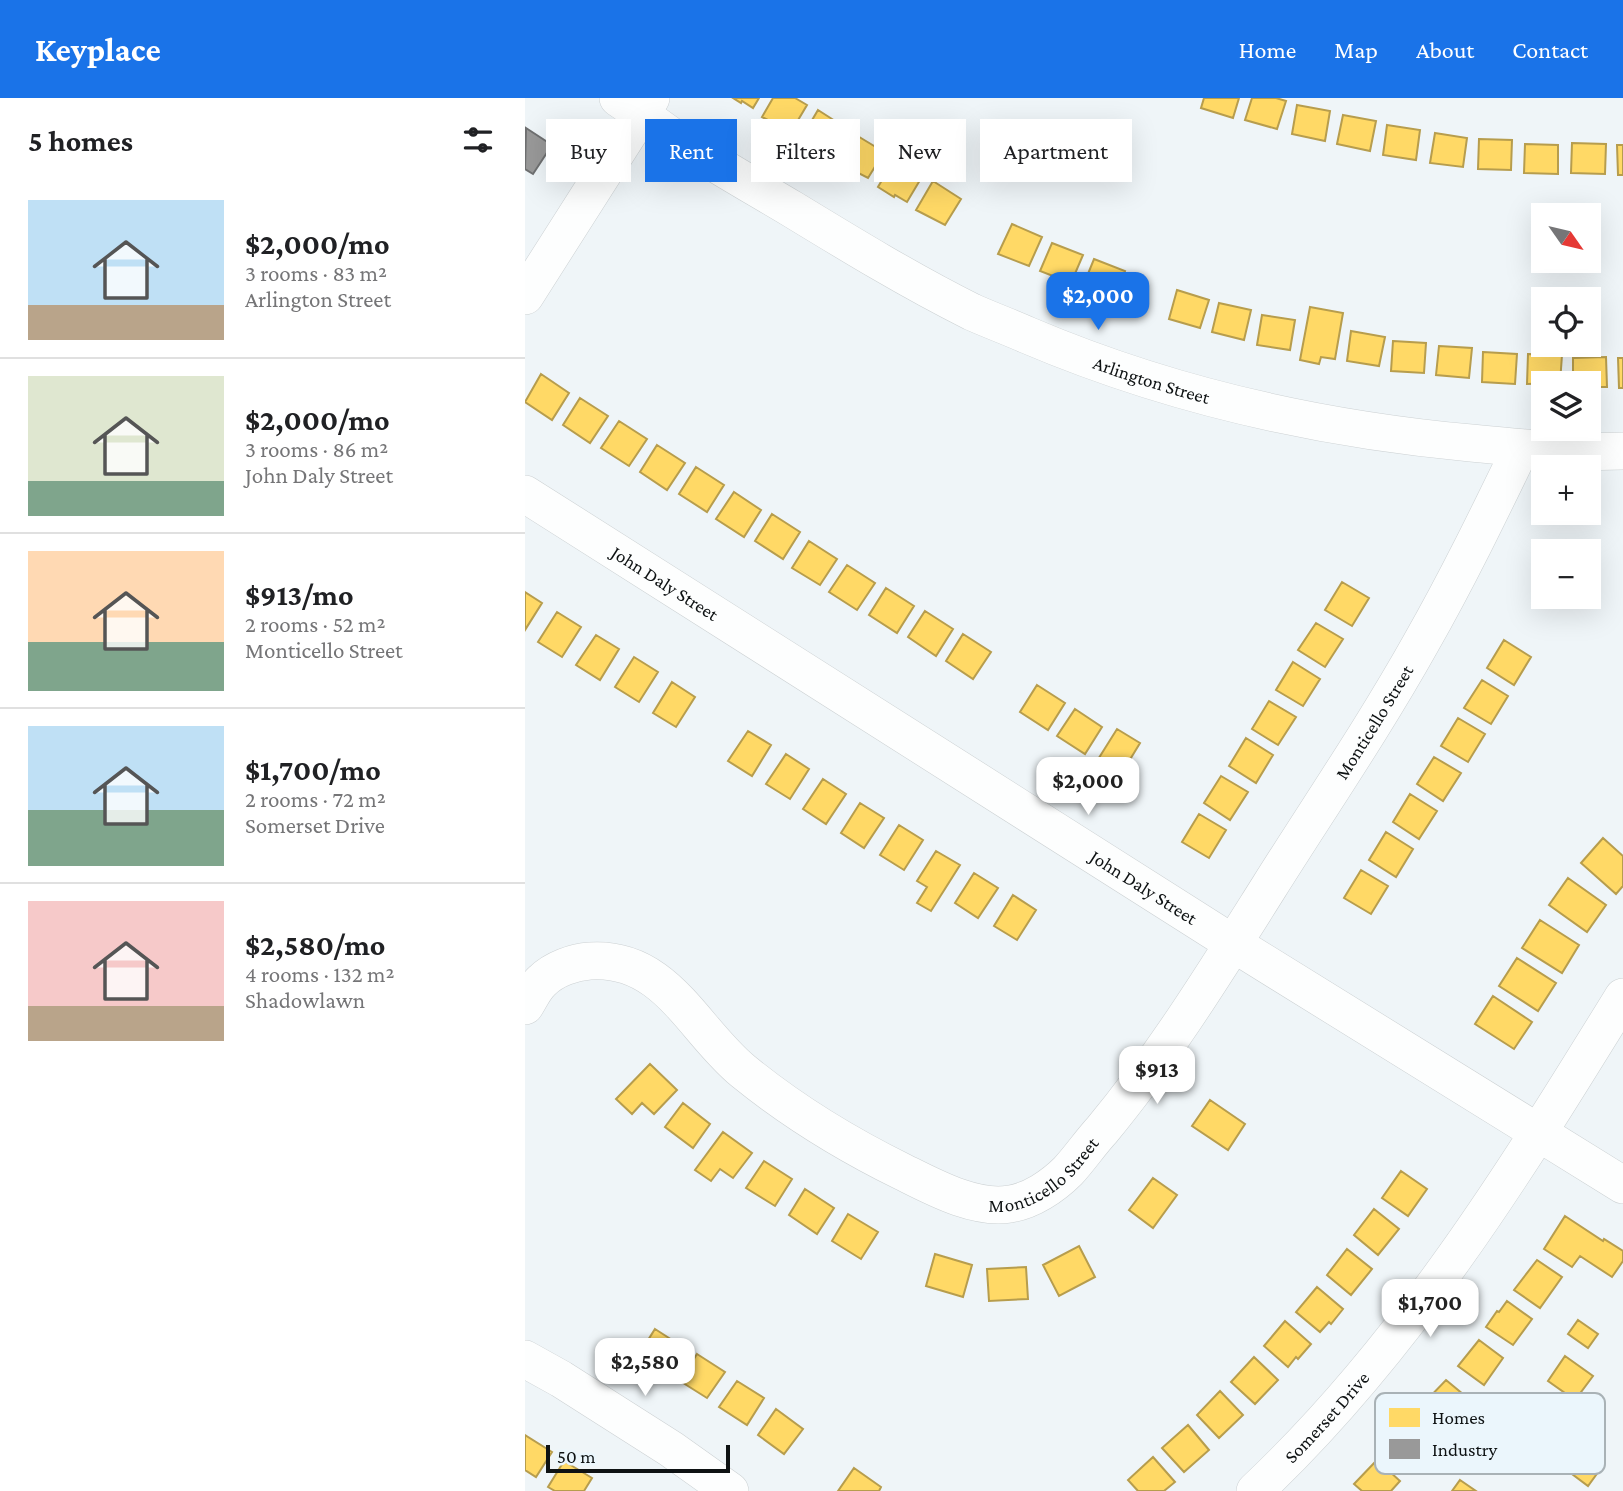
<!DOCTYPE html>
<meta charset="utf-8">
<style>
body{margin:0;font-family:"Crimson Pro",serif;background:#f6f6f6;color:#202124;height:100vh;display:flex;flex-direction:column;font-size:26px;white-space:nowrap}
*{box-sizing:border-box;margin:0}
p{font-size:23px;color:#757577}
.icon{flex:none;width:38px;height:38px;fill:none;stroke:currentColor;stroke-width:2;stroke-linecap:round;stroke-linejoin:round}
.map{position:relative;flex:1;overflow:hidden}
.drawer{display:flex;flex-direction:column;background:#fff;width:525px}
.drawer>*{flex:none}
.guide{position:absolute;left:21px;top:21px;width:665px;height:63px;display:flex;gap:14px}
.needle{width:46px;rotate:124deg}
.controls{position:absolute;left:1006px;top:105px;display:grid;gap:14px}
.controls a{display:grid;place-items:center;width:70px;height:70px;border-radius:0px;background:#fff;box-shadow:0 7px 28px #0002;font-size:35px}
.scale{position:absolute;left:21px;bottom:18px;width:184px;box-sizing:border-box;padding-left:7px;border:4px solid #0e1213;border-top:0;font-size:19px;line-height:24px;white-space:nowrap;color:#0e1213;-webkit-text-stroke:5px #ebf6fc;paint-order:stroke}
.price{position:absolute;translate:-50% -60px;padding:0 16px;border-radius:14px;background:#fff;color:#222;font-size:23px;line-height:46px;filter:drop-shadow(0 2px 4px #0008)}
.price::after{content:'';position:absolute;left:50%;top:42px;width:21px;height:16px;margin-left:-10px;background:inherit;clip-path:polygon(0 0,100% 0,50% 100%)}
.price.on{background:#1a73e8;color:#fff}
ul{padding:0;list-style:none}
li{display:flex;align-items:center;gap:21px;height:175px;padding:0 28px}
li+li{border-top:2px solid #e0e0e0}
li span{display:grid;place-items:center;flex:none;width:196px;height:140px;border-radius:0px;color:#555}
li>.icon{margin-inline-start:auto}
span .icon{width:84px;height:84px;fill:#fffc;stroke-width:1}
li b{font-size:30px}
h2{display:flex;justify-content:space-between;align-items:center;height:84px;padding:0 28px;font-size:30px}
.chip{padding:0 24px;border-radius:0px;background:#fff;box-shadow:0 7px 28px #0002;font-size:24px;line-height:63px}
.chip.on{background:#1a73e8;color:#fff}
header{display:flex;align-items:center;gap:42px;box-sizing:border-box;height:98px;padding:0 35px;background:#1a73e8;color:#fff}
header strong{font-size:33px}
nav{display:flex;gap:38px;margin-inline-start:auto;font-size:24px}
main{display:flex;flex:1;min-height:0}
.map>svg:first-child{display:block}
.homes{fill:#ffd966;stroke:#b79d4d;stroke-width:2}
.industry{fill:#999;stroke:#6f7071;stroke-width:2}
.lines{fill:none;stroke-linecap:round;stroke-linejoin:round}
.minor-casing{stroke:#ccd1d3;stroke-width:38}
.minor{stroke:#fdfefe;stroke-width:37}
.labels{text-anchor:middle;stroke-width:7;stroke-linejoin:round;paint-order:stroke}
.street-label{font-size:19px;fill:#0e1213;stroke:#ebf6fc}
.key{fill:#ebf6fc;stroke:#a9b2b6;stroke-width:2}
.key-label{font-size:19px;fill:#0e1213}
</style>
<header>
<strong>Keyplace</strong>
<nav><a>Home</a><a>Map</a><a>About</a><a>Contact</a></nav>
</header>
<main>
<section class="drawer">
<h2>5 homes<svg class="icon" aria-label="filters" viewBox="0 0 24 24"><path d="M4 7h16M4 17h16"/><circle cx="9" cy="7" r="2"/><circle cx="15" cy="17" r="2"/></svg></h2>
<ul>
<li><span style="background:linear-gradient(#bfe0f5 75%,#b9a48a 0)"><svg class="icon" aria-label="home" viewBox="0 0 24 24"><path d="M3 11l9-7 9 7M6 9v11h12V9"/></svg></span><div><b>$2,000/mo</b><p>3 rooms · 83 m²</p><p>Arlington Street</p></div></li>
<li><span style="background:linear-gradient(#dfe7d0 75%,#7fa58c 0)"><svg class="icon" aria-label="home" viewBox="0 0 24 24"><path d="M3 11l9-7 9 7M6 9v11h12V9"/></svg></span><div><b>$2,000/mo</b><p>3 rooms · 86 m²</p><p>John Daly Street</p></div></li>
<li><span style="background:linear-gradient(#ffd9b3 65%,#7fa58c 0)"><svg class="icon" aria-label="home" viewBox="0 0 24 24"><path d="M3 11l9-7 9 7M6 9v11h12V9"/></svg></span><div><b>$913/mo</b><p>2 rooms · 52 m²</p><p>Monticello Street</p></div></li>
<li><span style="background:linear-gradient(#bfe0f5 60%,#7fa58c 0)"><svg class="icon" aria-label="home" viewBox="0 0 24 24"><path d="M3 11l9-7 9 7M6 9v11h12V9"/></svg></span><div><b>$1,700/mo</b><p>2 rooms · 72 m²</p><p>Somerset Drive</p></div></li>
<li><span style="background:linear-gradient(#f6c9c9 75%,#b9a48a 0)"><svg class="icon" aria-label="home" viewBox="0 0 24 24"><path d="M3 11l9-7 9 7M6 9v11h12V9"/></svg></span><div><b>$2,580/mo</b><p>4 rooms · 132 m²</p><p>Shadowlawn</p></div></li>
</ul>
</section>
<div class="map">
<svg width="1098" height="1393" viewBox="0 0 1098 1393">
<rect width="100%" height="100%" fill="#eff5f8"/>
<path class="homes" d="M208,0H234L228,10L217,3L216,5Z
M248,0H270L282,7L266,34L237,19Z
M679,0H714L708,20L676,10Z
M727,0H751L761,3L752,31L720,22Z
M772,7L805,13L800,43L767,36Z
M293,12L321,30L305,56L293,49L292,51L276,41Z
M818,17L851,23L845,53L812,46Z
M862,27L895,32L891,62L858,57Z
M910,35L942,40L938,69L905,65Z
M331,37L359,54L343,80L314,65Z
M954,41L987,42L986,72L953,71Z
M1047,45L1081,46L1080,76L1046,75Z
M1000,46L1033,47V76L999,75Z
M1092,47H1098V77H1093Z
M370,60L398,77L382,104L370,97L369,99L353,89Z
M408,83L436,101L420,127L391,112Z
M487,126L517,139L504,168L473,156Z
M527,145L558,157L546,185L515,173Z
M569,161L600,173L589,201L558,188Z
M652,192L684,202L675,230L644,221Z
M694,205L726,212L719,242L687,234Z
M785,209L818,215L810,261L796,259L794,266L775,262Z
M737,217L770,222L765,252L732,247Z
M826,233L860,239L854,268L822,263Z
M868,243L901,245L899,275L866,273Z
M914,248L947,250L944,280L911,277Z
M958,254L992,256L990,286L957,284Z
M1003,256L1037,257L1035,285L1002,286Z
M1081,259L1082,289H1064V285H1048V260Z
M1093,260H1098V290H1094Z
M16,276L44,295L27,322L0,304Z
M55,300L83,318L65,345L38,327Z
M94,323L122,341L104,368L76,350Z
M132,347L160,365L142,392L115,374Z
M171,369L199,387L182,414L154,396Z
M209,394L236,412L219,439L191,421Z
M247,416L275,434L258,461L230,443Z
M284,443L312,461L295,487L267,470Z
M322,467L350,485L332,512L304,494Z
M817,484L844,500L827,528L800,512Z
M361,490L389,508L372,535L344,517Z
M0,494L17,505L0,532Z
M400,513L428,531L411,558L383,539Z
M32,514L56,529L37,559L13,544Z
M791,525L818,541L800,569L773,552Z
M438,536L466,554L448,581L421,563Z
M71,537L94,551L75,582L51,567Z
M979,542L1006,559L989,587L962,570Z
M109,559L133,574L114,604L90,589Z
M768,564L795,581L778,608L751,592Z
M957,582L983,598L966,626L939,610Z
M147,584L170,599L151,629L128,615Z
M512,587L540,605L523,632L495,614Z
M744,603L771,619L753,647L727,631Z
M550,611L577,629L560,656L532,638Z
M933,620L960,636L943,664L916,648Z
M592,631L615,645L595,678L572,663Z
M223,633L246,647L227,678L203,663Z
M721,640L748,657L731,685L704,668Z
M261,656L284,671L265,701L241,686Z
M909,659L936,675L918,703L892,686Z
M696,678L723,694L705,722L679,705Z
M298,681L321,696L301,726L278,711Z
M885,696L912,713L894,741L868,724Z
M335,705L359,720L339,750L316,735Z
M674,716L701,732L684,760L657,744Z
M374,727L398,742L379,772L355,757Z
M861,734L888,751L871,779L844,762Z
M1078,740L1098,758V788L1091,796L1056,765Z
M411,753L435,767L406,813L392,805L402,789L392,783Z
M836,772L863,788L846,816L819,800Z
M449,775L473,790L453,820L430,805Z
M1043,780L1081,807L1062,834L1024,807Z
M488,797L511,812L492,842L469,828Z
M1015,822L1054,847L1037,875L997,850Z
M992,860L1031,885L1013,913L974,888Z
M968,898L1007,924L989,951L950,926Z
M125,966L152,992L129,1016L117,1005L107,1016L91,1001Z
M685,1002L720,1026L703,1052L667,1028Z
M158,1005L185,1026L168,1050L140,1029Z
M198,1034L227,1055L208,1080L195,1071L186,1083L170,1072Z
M239,1063L267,1081L250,1108L221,1090Z
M876,1073L902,1091L883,1118L857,1100Z
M628,1080L652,1097L628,1130L604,1112Z
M280,1091L309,1110L292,1136L264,1117Z
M849,1111L874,1131L853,1157L829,1137Z
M323,1116L353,1134L336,1161L307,1143Z
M1040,1118L1078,1143L1079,1141L1098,1153V1163L1087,1179L1055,1158L1047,1169L1019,1151Z
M554,1148L570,1179L534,1198L518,1167Z
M822,1151L847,1171L826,1197L802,1177Z
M410,1156L447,1167L438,1199L401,1188Z
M1012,1162L1037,1179L1015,1210L989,1192Z
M501,1169L503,1201L464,1203L462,1171Z
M792,1189L818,1211L806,1226L804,1224L795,1234L771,1214Z
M982,1203L1007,1221L988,1247L961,1229L972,1213L974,1214Z
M1053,1222L1073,1236L1063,1250L1043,1236Z
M760,1223L786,1246L773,1261L771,1259L763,1269L739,1248Z
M130,1231L158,1249L140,1276L113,1258Z
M954,1242L978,1260L959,1287L933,1268Z
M172,1256L200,1274L182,1300L155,1283Z
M1040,1258L1068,1278L1050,1302L1023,1283Z
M729,1259L753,1282L730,1306L706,1284Z
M921,1282L945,1302L924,1327L898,1306Z
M212,1283L239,1300L222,1327L194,1309Z
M695,1293L718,1317L694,1340L672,1317Z
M251,1311L278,1331L259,1356L233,1337Z
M663,1327L684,1352L659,1374L637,1350Z
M0,1337L27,1354L11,1379L0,1372Z
M1055,1349L1079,1366L1063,1388L1039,1370Z
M628,1359L650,1384L639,1393H613L603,1382Z
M852,1362L875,1383L866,1393H837L829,1386Z
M39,1363L67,1380L59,1393H30L23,1389Z
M329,1370L356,1389L354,1393H313Z
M935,1382L951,1393H927Z"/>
<path class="industry" d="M1,30L27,47L8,76L0,71Z"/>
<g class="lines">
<g class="minor-casing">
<g id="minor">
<path id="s1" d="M93,0C114,14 134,30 155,44C192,67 230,89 267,111C326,147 385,183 447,214C465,222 484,229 502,237C643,297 794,331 946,345C996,350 1047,355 1098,353"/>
<path d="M0,198L126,0"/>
<path id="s2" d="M0,396L709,846L1098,1087"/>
<path id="s3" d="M0,908C5,900 10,889 17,883C29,871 49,864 65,863C141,858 168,932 218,973C267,1013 321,1046 378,1074C408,1089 450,1112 485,1106C506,1103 528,1088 543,1073C555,1060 565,1045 577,1032C640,956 691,873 744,789C795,708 849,629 896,545C932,482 964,416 996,350"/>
<path d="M0,1261L36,1281L146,1351L205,1393"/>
<path id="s4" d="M730,1393C881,1251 990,1074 1098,899"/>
</g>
</g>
<use href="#minor" class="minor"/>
</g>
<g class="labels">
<g class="street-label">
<text dy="7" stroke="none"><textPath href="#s1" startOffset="606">Arlington Street</textPath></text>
<text dy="7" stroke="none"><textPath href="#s2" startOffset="166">John Daly Street</textPath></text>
<text dy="7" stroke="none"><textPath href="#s3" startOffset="1194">Monticello Street</textPath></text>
<text dy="7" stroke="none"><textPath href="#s2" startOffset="733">John Daly Street</textPath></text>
<text dy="7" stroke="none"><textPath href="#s3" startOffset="626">Monticello Street</textPath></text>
<text dy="7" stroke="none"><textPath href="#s4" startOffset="103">Somerset Drive</textPath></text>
</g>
</g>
<rect x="850" y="1295" width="230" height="81" rx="10" class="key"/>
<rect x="864" y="1310" width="31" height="19" fill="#ffd966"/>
<rect x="864" y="1341" width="31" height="20" fill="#999"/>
<g class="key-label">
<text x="907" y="1326">Homes</text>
<text x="907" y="1358">Industry</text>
</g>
</svg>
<div class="controls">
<a><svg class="needle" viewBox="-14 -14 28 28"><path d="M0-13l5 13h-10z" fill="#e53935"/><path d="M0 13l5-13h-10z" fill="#757577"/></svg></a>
<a><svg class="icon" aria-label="locate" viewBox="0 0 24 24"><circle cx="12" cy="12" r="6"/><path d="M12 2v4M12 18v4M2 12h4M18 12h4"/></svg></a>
<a><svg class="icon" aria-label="layers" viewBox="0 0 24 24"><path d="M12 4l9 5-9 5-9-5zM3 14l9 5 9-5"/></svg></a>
<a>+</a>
<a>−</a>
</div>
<div class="scale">50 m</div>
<b class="price on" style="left:573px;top:234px">$2,000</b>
<b class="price" style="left:563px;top:719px">$2,000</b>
<b class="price" style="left:632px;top:1008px">$913</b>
<b class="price" style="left:905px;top:1241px">$1,700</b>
<b class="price" style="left:120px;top:1300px">$2,580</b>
<div class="guide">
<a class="chip">Buy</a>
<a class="chip on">Rent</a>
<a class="chip">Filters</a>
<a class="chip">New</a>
<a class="chip">Apartment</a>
</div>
</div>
</main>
